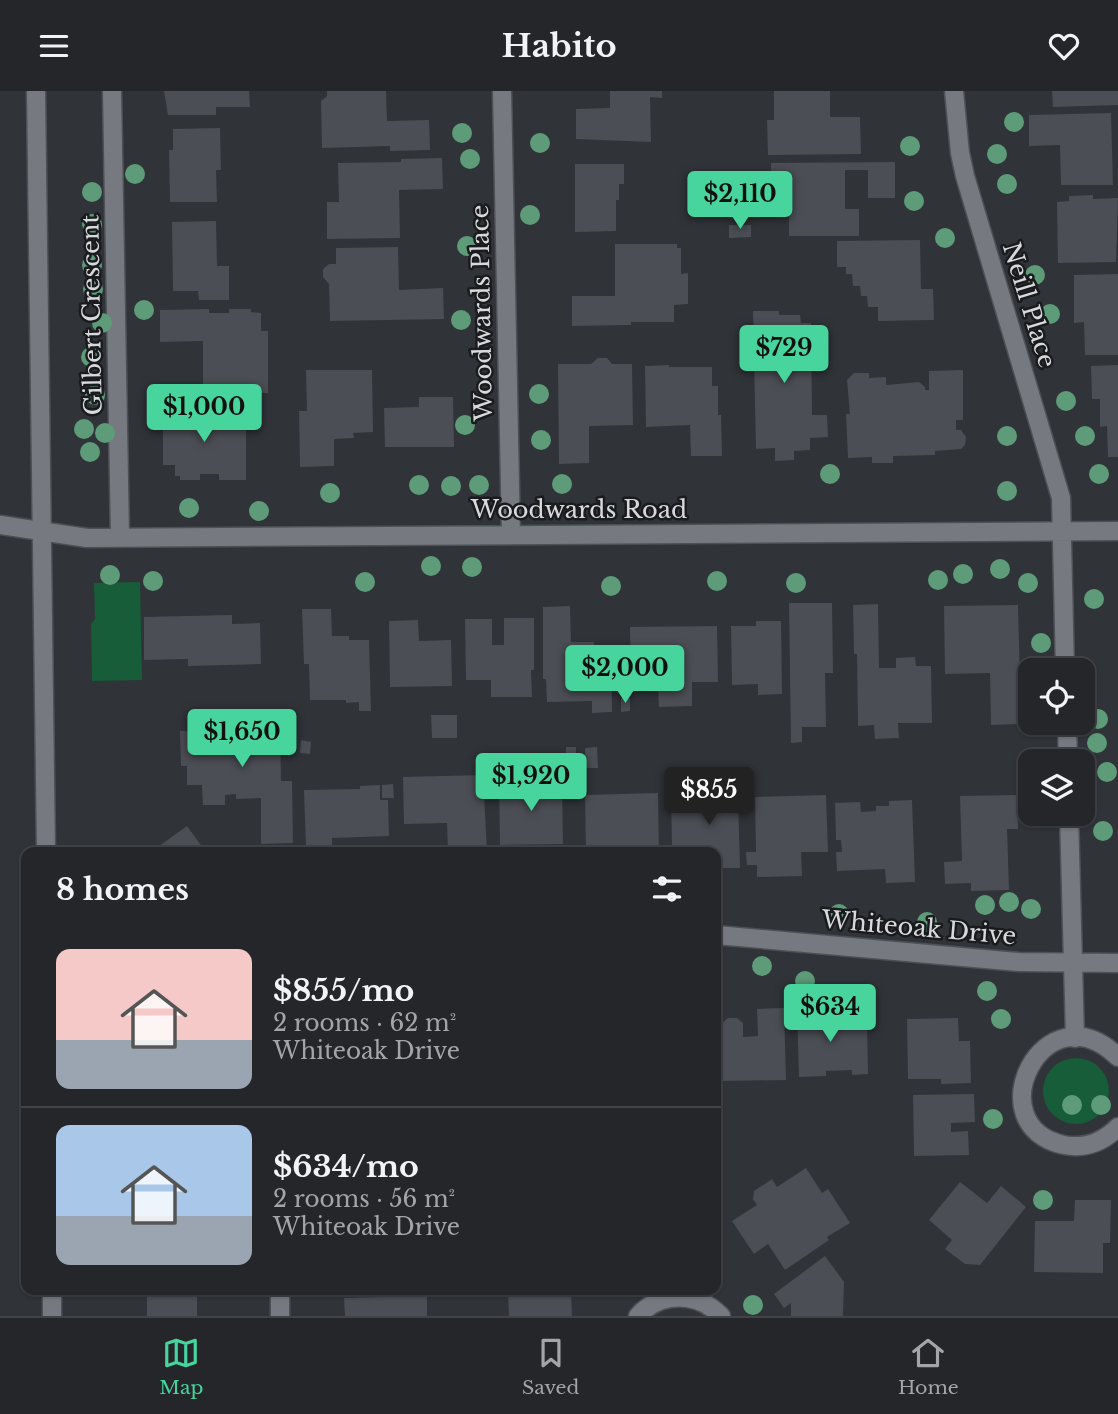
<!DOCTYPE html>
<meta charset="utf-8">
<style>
body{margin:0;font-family:"Libre Baskerville",serif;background:#303236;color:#f1f3f6;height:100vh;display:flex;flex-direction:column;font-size:26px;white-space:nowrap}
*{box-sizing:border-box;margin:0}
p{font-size:23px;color:#a3a5a8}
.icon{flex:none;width:38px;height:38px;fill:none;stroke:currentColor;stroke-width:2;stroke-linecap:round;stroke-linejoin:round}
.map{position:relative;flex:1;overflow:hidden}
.details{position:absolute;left:21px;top:756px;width:700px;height:448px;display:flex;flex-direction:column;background:#24262a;border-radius:14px;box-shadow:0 2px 5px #0004,0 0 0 2px #414347}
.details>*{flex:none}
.buttons{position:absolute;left:1018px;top:567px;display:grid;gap:14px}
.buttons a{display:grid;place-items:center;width:77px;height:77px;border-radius:14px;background:#24262a;box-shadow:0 2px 5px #0004,0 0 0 2px #414347;font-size:35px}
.price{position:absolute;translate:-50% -60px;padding:0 16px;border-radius:7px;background:#47d49d;color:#111;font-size:23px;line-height:46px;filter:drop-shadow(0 2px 4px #0008)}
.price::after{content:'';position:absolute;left:50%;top:42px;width:21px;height:16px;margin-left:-10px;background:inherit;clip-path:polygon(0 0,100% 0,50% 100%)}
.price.current{background:#222;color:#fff}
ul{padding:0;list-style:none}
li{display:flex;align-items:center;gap:21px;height:175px;padding:0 35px}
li+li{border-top:2px solid #414347}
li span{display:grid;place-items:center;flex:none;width:196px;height:140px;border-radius:14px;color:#555}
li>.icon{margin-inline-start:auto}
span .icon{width:84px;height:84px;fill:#fffc;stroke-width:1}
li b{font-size:30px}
h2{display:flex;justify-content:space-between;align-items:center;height:84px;padding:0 35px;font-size:30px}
header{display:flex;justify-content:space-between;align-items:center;height:91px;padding:0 35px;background:#24262a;font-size:32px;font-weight:800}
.menu{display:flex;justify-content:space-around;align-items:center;height:98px;border-top:2px solid #414347;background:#24262a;font-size:19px;color:#a3a5a8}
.menu a{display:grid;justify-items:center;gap:4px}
.menu .current{color:#47d49d}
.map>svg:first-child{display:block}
.green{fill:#175d39}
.building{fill:#4b4e54}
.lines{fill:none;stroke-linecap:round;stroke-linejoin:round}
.minor-casing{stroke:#4d5055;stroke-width:21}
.secondary-casing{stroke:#4d5055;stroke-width:21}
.minor{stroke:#767a80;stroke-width:18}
.secondary{stroke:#767a80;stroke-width:18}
.tree{fill:#5d9b79}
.labels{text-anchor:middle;stroke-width:5;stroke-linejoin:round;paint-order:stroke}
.street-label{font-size:24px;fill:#d7d9dd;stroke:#191b1d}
</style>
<header><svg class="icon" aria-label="menu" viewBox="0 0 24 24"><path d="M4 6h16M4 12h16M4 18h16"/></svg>Habito<svg class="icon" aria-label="heart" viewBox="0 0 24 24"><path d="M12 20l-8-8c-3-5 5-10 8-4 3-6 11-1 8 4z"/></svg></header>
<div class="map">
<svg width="1118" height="1225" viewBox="0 0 1118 1225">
<rect width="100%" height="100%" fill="#303338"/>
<path class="green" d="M140,491L142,589L92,590L91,533L95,528L94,492Z
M1043 1000a33 33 0 1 1 66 0a33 33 0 1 1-66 0Z"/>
<path class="building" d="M164,0H249L250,16H216V24H168Z
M327,0H386L387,30L429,29L430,59L390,60V55L322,57L321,10L327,5Z
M610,0H662V7L650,6L651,51L576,48V18L610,17Z
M774,0H830V26H860L861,63L768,64L767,29H774Z
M1052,0H1118V14L1053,16Z
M1111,22L1113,94H1061L1060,54L1029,55V24Z
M220,37L221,79H216L217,111H170L169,59H173V38Z
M442,67L443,98L399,99L400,147L327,148V111H339L338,72L401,71V68Z
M895,71V107H868V79H845V118H859V145H789V110H771V72Z
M575,73H624V93H619V109H616V140L575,141Z
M1093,104V108L1118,107L1116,171L1058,172L1057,111L1069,110V105Z
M216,130L217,175H229V209H199L198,200H173L172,131Z
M729,134H751V146L729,147Z
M920,149L921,198H933L934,229L878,230V216H868L867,205H861L860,195H853L852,183H846V176H837V150Z
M615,153H677V157H681V183L688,182V213L674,214V231H631V234L572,235V205H615Z
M398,156L399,199L443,197L444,228L330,230L329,193L323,186V178L329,173H336V157Z
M1118,183V264H1085L1084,231L1074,232V184Z
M209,218V222H229V218H251V221L261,222V240H268V302L203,303V250L160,251V219Z
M753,220H779V224H800L801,232H811L812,324H827L828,346L810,347V359L794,360V369L775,370V357L756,358Z
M598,267H607L612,273H632L633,334L589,335V372L559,373L558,273H591Z
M669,274V276H712V295H718V324H721L722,365H691L690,334L646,336L645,275Z
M1118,274V366H1108L1107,335L1100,336V308H1092L1091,275Z
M306,279H372L373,341L353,342L354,347L334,348V375L300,376L299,320H307Z
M963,279V329H956V339H961L966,346L965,354L961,358L935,360V364L893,365V372H872V366L848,367L846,323H850L847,289L854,282H869V287L886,286V294L919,291L925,296V299H929V280Z
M419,306H453L454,356H385L384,317L419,316Z
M163,317H215V334H222V327H246V389H219V383H200V389H180V385H175V374H163Z
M789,512H832L833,582H825L826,636H802V651L791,652Z
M878,513L879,577H896V567L915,566L916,575H931L932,632H898L899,647L875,648L874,634L858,635L857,563H854L853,514Z
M1018,514L1021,633L991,634L990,582L945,583L944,515Z
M570,515L571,551H594V554H611L612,621L592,622V610L547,611L546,588H543V516Z
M302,518H331L332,545H349V549H369L371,620H359V611L346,612V609H310L309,573H304Z
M232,524V533L260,532L261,573L188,575V568L144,569V526Z
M504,527H534V579H531L532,606H491V589H466L465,528H492V554H504Z
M418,529L419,550L451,549L452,595L390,596L389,530Z
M756,530H781L782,603L758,604V593L732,594L731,535H756Z
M717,535L718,591H692V615L659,616L658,594L631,595L630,536Z
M621,607H630V620L621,621Z
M431,624H457V647H432Z
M210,625H266V634L280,633L281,690H292L293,752L261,753V707L236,708V703L225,704V714H203L202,694H187V675H181L180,640L210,639Z
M301,649L311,651L310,663L300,662Z
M566,656H576V671H566Z
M597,656L598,677H585V657Z
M483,684L487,760L448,761L447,732L404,733L403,686Z
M562,690L563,753L500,754L499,691Z
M393,693L394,707H382V694Z
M380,694V709H388L389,745L332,747V755L306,756L304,699L360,698V695Z
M658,702L659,760L586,761L585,704Z
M826,704L828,761H801L802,785L757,786V774H747L746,761H756L755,706Z
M1017,704L1018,738H1007L1009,799L971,800V792L945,793L944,771L962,770L960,705Z
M738,706L740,777H716V761H707V754H672L671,708Z
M912,709L915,791L886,792L885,778L837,780L836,761H842L841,749H836L835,712L860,711L861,721L876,720V715H889V710Z
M187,735L206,761H151Z
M826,915L827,933L867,932L868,983L852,984V979L826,980V985L799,986L797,916Z
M784,917L786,989L723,990L722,932L728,927H737L743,932V946L758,945L757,918Z
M958,927L959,950H970L971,992L941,993V988H908L907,928Z
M974,1003L975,1031L951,1032V1041L968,1040L969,1064L914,1065L913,1004Z
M806,1077L822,1102L828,1098L850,1132L827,1146L829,1149L785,1179L768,1153L754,1163L732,1130L757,1114L753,1108L754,1100L772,1088L777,1096Z
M960,1091L987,1112L1001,1095L1026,1116L980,1174L965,1173L945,1158L952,1149L929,1129Z
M1075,1109H1111L1110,1152H1103V1182L1034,1181L1035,1130H1074Z
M825,1165L844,1191L843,1225H791V1212L784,1217L774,1203Z
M571,1199L572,1225H509L508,1201Z
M197,1205V1225H147V1206Z
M427,1205V1225H345L344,1207Z"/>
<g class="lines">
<g class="minor-casing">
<path id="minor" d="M112,0L120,446
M502,0L511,444
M954,0L960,62L965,85L1061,407L1065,579
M0,434L87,447L1118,440
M1067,632L1068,670
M1069,723L1075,947
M716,844L1019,871L1118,872
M1118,966C1044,894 975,1035 1064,1054C1085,1058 1103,1051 1118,1036
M280,1199V1225
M638,1225C661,1200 698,1201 721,1225"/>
</g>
<g class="secondary-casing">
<path id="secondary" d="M36,0L46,761
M52,1199V1225"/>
</g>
<use href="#minor" class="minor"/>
<use href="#secondary" class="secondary"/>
</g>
<g class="tree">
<circle cx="1014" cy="31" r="10"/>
<circle cx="462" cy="42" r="10"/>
<circle cx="540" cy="52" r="10"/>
<circle cx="910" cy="55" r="10"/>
<circle cx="997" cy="63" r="10"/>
<circle cx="470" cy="68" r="10"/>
<circle cx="135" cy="83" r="10"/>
<circle cx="1007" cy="93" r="10"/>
<circle cx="92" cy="101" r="10"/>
<circle cx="914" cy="110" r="10"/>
<circle cx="530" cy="124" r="10"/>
<circle cx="92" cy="133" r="10"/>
<circle cx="945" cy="147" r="10"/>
<circle cx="467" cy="155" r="10"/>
<circle cx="92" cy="174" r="10"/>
<circle cx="1035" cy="184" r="10"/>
<circle cx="93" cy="198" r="10"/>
<circle cx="144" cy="219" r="10"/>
<circle cx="1050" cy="223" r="10"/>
<circle cx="461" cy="229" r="10"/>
<circle cx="102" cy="232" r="10"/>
<circle cx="91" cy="266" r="10"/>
<circle cx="539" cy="303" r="10"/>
<circle cx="95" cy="304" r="10"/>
<circle cx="1066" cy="310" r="10"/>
<circle cx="465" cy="334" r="10"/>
<circle cx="84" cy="338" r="10"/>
<circle cx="105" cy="342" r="10"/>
<circle cx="1007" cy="345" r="10"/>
<circle cx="1085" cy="345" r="10"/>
<circle cx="541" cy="349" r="10"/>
<circle cx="90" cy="361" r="10"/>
<circle cx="830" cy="383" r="10"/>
<circle cx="1099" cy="383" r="10"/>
<circle cx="562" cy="393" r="10"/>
<circle cx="419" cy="394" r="10"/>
<circle cx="479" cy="394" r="10"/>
<circle cx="451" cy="395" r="10"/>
<circle cx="1007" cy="400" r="10"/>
<circle cx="330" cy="402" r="10"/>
<circle cx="189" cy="417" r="10"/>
<circle cx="259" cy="420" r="10"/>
<circle cx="431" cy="475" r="10"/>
<circle cx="472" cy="476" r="10"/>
<circle cx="1000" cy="478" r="10"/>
<circle cx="963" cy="483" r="10"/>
<circle cx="110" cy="484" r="10"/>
<circle cx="938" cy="489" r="10"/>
<circle cx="153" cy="490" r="10"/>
<circle cx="717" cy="490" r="10"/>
<circle cx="365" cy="491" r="10"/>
<circle cx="796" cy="492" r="10"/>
<circle cx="1028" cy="492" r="10"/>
<circle cx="611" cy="495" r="10"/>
<circle cx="1094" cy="508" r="10"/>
<circle cx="1041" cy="552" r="10"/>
<circle cx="1098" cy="628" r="10"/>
<circle cx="1097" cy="652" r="10"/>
<circle cx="1107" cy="681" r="10"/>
<circle cx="1103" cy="740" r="10"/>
<circle cx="1009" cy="811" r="10"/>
<circle cx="985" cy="814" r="10"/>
<circle cx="1031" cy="818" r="10"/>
<circle cx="839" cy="823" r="10"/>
<circle cx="927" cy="831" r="10"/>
<circle cx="762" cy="875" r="10"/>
<circle cx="805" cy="890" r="10"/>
<circle cx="987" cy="900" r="10"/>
<circle cx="1001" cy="928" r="10"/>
<circle cx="1072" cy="1014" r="10"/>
<circle cx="1101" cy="1014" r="10"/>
<circle cx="993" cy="1028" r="10"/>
<circle cx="1043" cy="1109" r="10"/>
<circle cx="753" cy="1214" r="10"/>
</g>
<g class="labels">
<g class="street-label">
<text transform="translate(1029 214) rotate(73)" y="8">Neill Place</text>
<text transform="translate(482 222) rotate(-91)" y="8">Woodwards Place</text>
<text transform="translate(92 224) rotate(-91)" y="8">Gilbert Crescent</text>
<text x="579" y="427">Woodwards Road</text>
<text transform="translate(919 837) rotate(5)" y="8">Whiteoak Drive</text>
</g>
</g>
</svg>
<div class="buttons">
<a><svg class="icon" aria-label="locate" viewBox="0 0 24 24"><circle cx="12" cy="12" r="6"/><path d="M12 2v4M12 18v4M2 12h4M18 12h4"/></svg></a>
<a><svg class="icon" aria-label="layers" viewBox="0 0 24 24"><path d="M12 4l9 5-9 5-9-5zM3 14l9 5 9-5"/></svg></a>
</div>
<b class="price" style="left:740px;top:140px">$2,110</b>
<b class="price" style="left:784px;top:294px">$729</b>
<b class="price" style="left:204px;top:353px">$1,000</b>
<b class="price" style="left:625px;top:614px">$2,000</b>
<b class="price" style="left:242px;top:678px">$1,650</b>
<b class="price" style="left:531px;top:722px">$1,920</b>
<b class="price current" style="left:709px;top:736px">$855</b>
<b class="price" style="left:830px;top:953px">$634</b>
<section class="details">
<h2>8 homes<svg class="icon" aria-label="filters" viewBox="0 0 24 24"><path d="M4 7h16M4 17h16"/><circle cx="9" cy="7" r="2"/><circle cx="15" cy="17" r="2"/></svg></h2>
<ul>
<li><span style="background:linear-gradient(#f6c9c9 65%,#9aa5b1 0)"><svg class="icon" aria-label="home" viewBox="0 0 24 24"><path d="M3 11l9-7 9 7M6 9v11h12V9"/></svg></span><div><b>$855/mo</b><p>2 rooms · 62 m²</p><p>Whiteoak Drive</p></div></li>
<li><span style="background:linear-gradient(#a9c7e8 65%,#9aa5b1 0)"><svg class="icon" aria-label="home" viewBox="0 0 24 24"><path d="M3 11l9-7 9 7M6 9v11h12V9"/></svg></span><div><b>$634/mo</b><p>2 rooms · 56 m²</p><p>Whiteoak Drive</p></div></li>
</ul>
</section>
</div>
<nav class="menu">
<a class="current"><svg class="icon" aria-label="map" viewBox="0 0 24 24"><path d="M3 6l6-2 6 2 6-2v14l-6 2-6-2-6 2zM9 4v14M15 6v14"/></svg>Map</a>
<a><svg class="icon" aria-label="saved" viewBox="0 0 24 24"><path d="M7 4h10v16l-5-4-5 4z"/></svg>Saved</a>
<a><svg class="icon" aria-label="home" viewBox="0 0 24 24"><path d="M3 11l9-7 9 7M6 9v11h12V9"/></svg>Home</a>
</nav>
